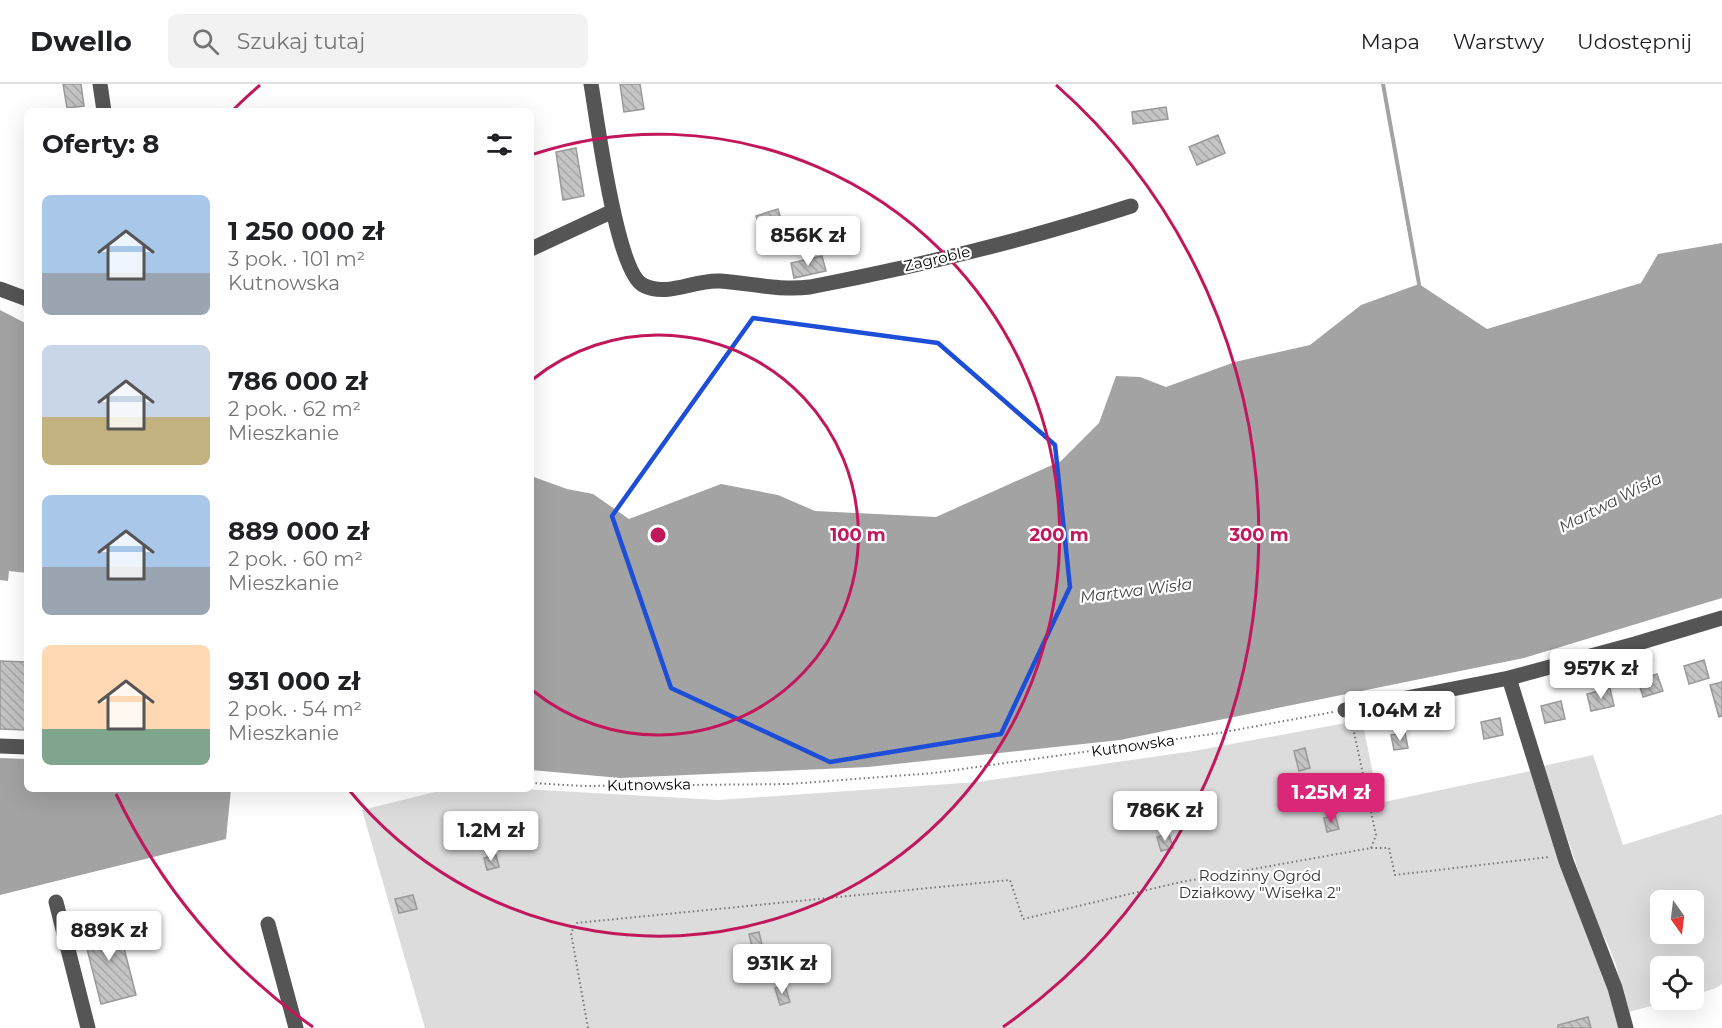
<!DOCTYPE html>
<html lang="pl">
<meta charset="utf-8">
<style>
body{margin:0;font-family:Montserrat,sans-serif;background:#f2f2f2;color:#202124;height:100vh;display:flex;flex-direction:column;font-size:22px;white-space:nowrap}
*{box-sizing:border-box;margin:0}
p{font-size:20px;color:#757577}
.icon{flex:none;width:33px;height:33px;fill:none;stroke:currentColor;stroke-width:2;stroke-linecap:round;stroke-linejoin:round}
.map{position:relative;flex:1;overflow:hidden}
.drawer{position:absolute;left:24px;top:24px;width:510px;height:684px;display:flex;flex-direction:column;background:#fff;border-radius:9px;box-shadow:0 6px 24px #0002}
.drawer>*{flex:none}
.needle{width:39px;rotate:166deg}
.fabs{position:absolute;left:1650px;top:806px;display:grid;gap:12px}
.fabs a{display:grid;place-items:center;width:54px;height:54px;border-radius:9px;background:#fff;box-shadow:0 6px 24px #0002;font-size:30px}
.price{position:absolute;translate:-50% -51px;padding:0 14px;border-radius:6px;background:#fff;color:#222;font-size:20px;line-height:39px;filter:drop-shadow(0 2px 3px #0008)}
.price::after{content:'';position:absolute;left:50%;top:36px;width:18px;height:14px;margin-left:-9px;background:inherit;clip-path:polygon(0 0,100% 0,50% 100%)}
.price.selected{background:#db2777;color:#fff}
ul{padding:0;list-style:none}
li{display:flex;align-items:center;gap:18px;height:150px;padding:0 18px}
li span{display:grid;place-items:center;flex:none;width:168px;height:120px;border-radius:9px;color:#555}
li>.icon{margin-inline-start:auto}
span .icon{width:72px;height:72px;fill:#fffc;stroke-width:1}
li b{font-size:26px}
h2{display:flex;justify-content:space-between;align-items:center;height:72px;padding:0 18px;font-size:26px}
header{display:flex;align-items:center;gap:36px;box-sizing:border-box;height:84px;padding:0 30px;background:#fff;border-bottom:2px solid #e0e0e0}
header strong{font-size:28px}
nav{display:flex;gap:33px;margin-inline-start:auto;font-size:21px}
.search{width:420px;height:54px;background:#f2f2f2;display:flex;align-items:center;gap:15px;box-sizing:border-box;padding:0 21px;border-radius:9px;color:#757577;font-size:22px}
.map>svg:first-child{display:block}
.green{fill:#dcdcdc;fill-rule:evenodd}
.water{fill:#a3a3a3}
.lines{fill:none;stroke-linecap:round;stroke-linejoin:round}
.stream{stroke:#a3a3a3;stroke-width:4}
.building{fill:url(#building-back-hatch);stroke:#999;stroke-width:1.5}
.path{stroke:#777;stroke-width:2;stroke-dasharray:1.5 3;stroke-linecap:butt}
.minor{stroke:#555;stroke-width:15}
.marked{fill:none;stroke:#1d4ed8;stroke-width:4.5;stroke-linejoin:round}
.ring{fill:none;stroke:#c2185b;stroke-width:3}
.labels{text-anchor:middle;stroke-width:4.5;stroke-linejoin:round;paint-order:stroke}
.street-label{font-size:15px;fill:#000;stroke:#fff}
.park-label{font-size:15px;fill:#333;stroke:#fff}
.water-label{font-size:16px;font-style:italic;fill:#444;stroke:#fff}
.centre{fill:#c2185b;stroke:#fff;stroke-width:3}
.ring-label{font-size:18px;text-anchor:middle;font-weight:bold;fill:#c2185b;stroke:#fff;stroke-width:4.5;stroke-linejoin:round;paint-order:stroke}
</style>
<header>
<strong>Dwello</strong>
<div class="search"><svg class="icon" aria-label="search" viewBox="0 0 24 24"><circle cx="10" cy="10" r="6"/><path d="M15 15l6 6"/></svg>Szukaj tutaj</div>
<nav><a>Mapa</a><a>Warstwy</a><a>Udostępnij</a></nav>
</header>
<div class="map">
<svg width="1722" height="944" viewBox="0 0 1722 944">
<defs>
<pattern id="building-back-hatch" width="6" height="6" patternUnits="userSpaceOnUse" patternTransform="scale(1.5)"><rect width="6" height="6" fill="#c4c4c4"/><path d="M-1 5l2 2M0 0l6 6M5-1l2 2" fill="none" stroke="#a7a7a7"/></pattern>
</defs>
<rect width="100%" height="100%" fill="#fff"/>
<path class="green" d="M1362,636L1379,719L1535,686L1607,895L1620,944H425L362,726L447,705H523L718,716L977,698L1194,667Z
M1593,671L1623,761L1722,730V900L1716,904L1694,911V882H1660V915H1677L1625,929C1622,897 1614,866 1596,839L1543,682ZM1660,816H1694V849H1660Z"/>
<path class="water" d="M1722,159V514L1524,574L1120,656L868,683L620,694L531,686V392L567,405L593,410L629,435L721,400L778,411L815,427L936,433L1061,377L1099,339L1116,292L1140,293L1166,303L1235,278L1310,261L1361,221L1419,200L1487,245L1641,199L1658,170Z
M0,226L27,240V489L9,487L8,497L0,496Z
M0,674L27,675V705H231L226,755L0,811Z"/>
<g class="lines">
<path class="stream" d="M1383,0L1419,200"/>
</g>
<path class="building" d="M63,0H81L84,22L67,24Z
M620,0H640L644,25L624,28Z
M1166,23L1168,35L1133,40L1132,28Z
M1218,51L1225,69L1197,81L1189,63Z
M576,64L584,112L563,116L556,68Z
M778,125L784,146L763,153L756,132Z
M822,172L826,187L794,194L791,179Z
M1704,576L1709,594L1689,600L1684,582Z
M0,577L27,578V646L0,645Z
M1657,590L1663,607L1643,613L1638,596Z
M1722,598V632L1719,633L1710,601Z
M1610,604L1614,622L1591,627L1587,610Z
M1561,617L1565,635L1545,639L1541,622Z
M1500,634L1503,651L1484,655L1481,638Z
M1405,649L1408,664L1394,666L1391,651Z
M1305,664L1310,684L1299,687L1294,667Z
M1335,731L1339,745L1327,748L1324,734Z
M487,748L489,759L474,762L471,752Z
M1169,750L1173,764L1161,767L1157,753Z
M496,771L499,783L487,786L484,774Z
M413,811L417,825L399,829L395,815Z
M117,837L136,911L101,920L82,845Z
M759,848L763,865L753,867L749,850Z
M785,902L790,918L780,921L775,904Z
M1588,933L1591,944H1558V941Z"/>
<g class="lines">
<path class="path" d="M531,699L583,702L789,700L934,689L1219,649L1333,628
M1371,764H1389L1395,791L1549,773
M588,944L571,849L576,839L1010,796L1023,835L1181,798L1371,764L1376,751L1352,639"/>
<path class="minor" d="M100,0L104,27
M591,0C597,34 616,187 643,201C667,214 695,195 720,197C751,199 779,207 810,203C919,182 1026,156 1131,122
M531,165L613,127
M0,205L27,215
M1509,594L1566,777L1615,904L1626,944
M1345,626L1509,594L1635,560L1722,534
M0,662L27,663
M56,818L88,944
M268,840L296,944"/>
</g>
<path class="marked" d="M753,234L938,259L1055,361L1070,503L1001,650L830,678L671,604L612,432Z"/>
<g class="ring">
<path d="M532 296A200 200 0 1 1 532 606"/>
<path d="M534 70A401 401 0 1 1 349 706"/>
<path d="M313 943A601 601 0 0 1 116 710M233 26A601 601 0 0 1 260 1M1056 1A601 601 0 0 1 1003 943"/>
</g>
<g class="labels">
<g class="street-label">
<text transform="translate(937 175) rotate(-13)" y="5">Zagroble</text>
<text transform="translate(1133 662) rotate(-8)" y="5">Kutnowska</text>
<text transform="translate(649 701) rotate(-1)" y="5">Kutnowska</text>
</g>
<g class="park-label">
<text x="1260" y="797">Rodzinny Ogród<tspan x="1260" dy="17">Działkowy "Wisełka 2"</tspan></text>
</g>
<g class="water-label">
<text transform="translate(1610 418) rotate(-27)" y="6">Martwa Wisła</text>
<text transform="translate(1136 506) rotate(-7)" y="6">Martwa Wisła</text>
</g>
</g>
<circle cx="658" cy="451" r="9" class="centre"/>
<g class="ring-label">
<text x="858" y="457">100 m</text>
<text x="1059" y="457">200 m</text>
<text x="1259" y="457">300 m</text>
</g>
</svg>
<div class="fabs">
<a><svg class="needle" viewBox="-14 -14 28 28"><path d="M0-13l5 13h-10z" fill="#e53935"/><path d="M0 13l5-13h-10z" fill="#757577"/></svg></a>
<a><svg class="icon" aria-label="locate" viewBox="0 0 24 24"><circle cx="12" cy="12" r="6"/><path d="M12 2v4M12 18v4M2 12h4M18 12h4"/></svg></a>
</div>
<b class="price" style="left:808px;top:183px">856K zł</b>
<b class="price" style="left:1601px;top:616px">957K zł</b>
<b class="price" style="left:1400px;top:658px">1.04M zł</b>
<b class="price selected" style="left:1331px;top:740px">1.25M zł</b>
<b class="price" style="left:1165px;top:758px">786K zł</b>
<b class="price" style="left:491px;top:778px">1.2M zł</b>
<b class="price" style="left:109px;top:878px">889K zł</b>
<b class="price" style="left:782px;top:911px">931K zł</b>
<section class="drawer">
<h2>Oferty: 8<svg class="icon" aria-label="filters" viewBox="0 0 24 24"><path d="M4 7h16M4 17h16"/><circle cx="9" cy="7" r="2"/><circle cx="15" cy="17" r="2"/></svg></h2>
<ul>
<li><span style="background:linear-gradient(#a9c7e8 65%,#9aa5b1 0)"><svg class="icon" aria-label="home" viewBox="0 0 24 24"><path d="M3 11l9-7 9 7M6 9v11h12V9"/></svg></span><div><b>1 250 000 zł</b><p>3 pok. · 101 m²</p><p>Kutnowska</p></div></li>
<li><span style="background:linear-gradient(#c9d6e8 60%,#c2b280 0)"><svg class="icon" aria-label="home" viewBox="0 0 24 24"><path d="M3 11l9-7 9 7M6 9v11h12V9"/></svg></span><div><b>786 000 zł</b><p>2 pok. · 62 m²</p><p>Mieszkanie</p></div></li>
<li><span style="background:linear-gradient(#a9c7e8 60%,#9aa5b1 0)"><svg class="icon" aria-label="home" viewBox="0 0 24 24"><path d="M3 11l9-7 9 7M6 9v11h12V9"/></svg></span><div><b>889 000 zł</b><p>2 pok. · 60 m²</p><p>Mieszkanie</p></div></li>
<li><span style="background:linear-gradient(#ffd9b3 70%,#7fa58c 0)"><svg class="icon" aria-label="home" viewBox="0 0 24 24"><path d="M3 11l9-7 9 7M6 9v11h12V9"/></svg></span><div><b>931 000 zł</b><p>2 pok. · 54 m²</p><p>Mieszkanie</p></div></li>
</ul>
</section>
</div>
